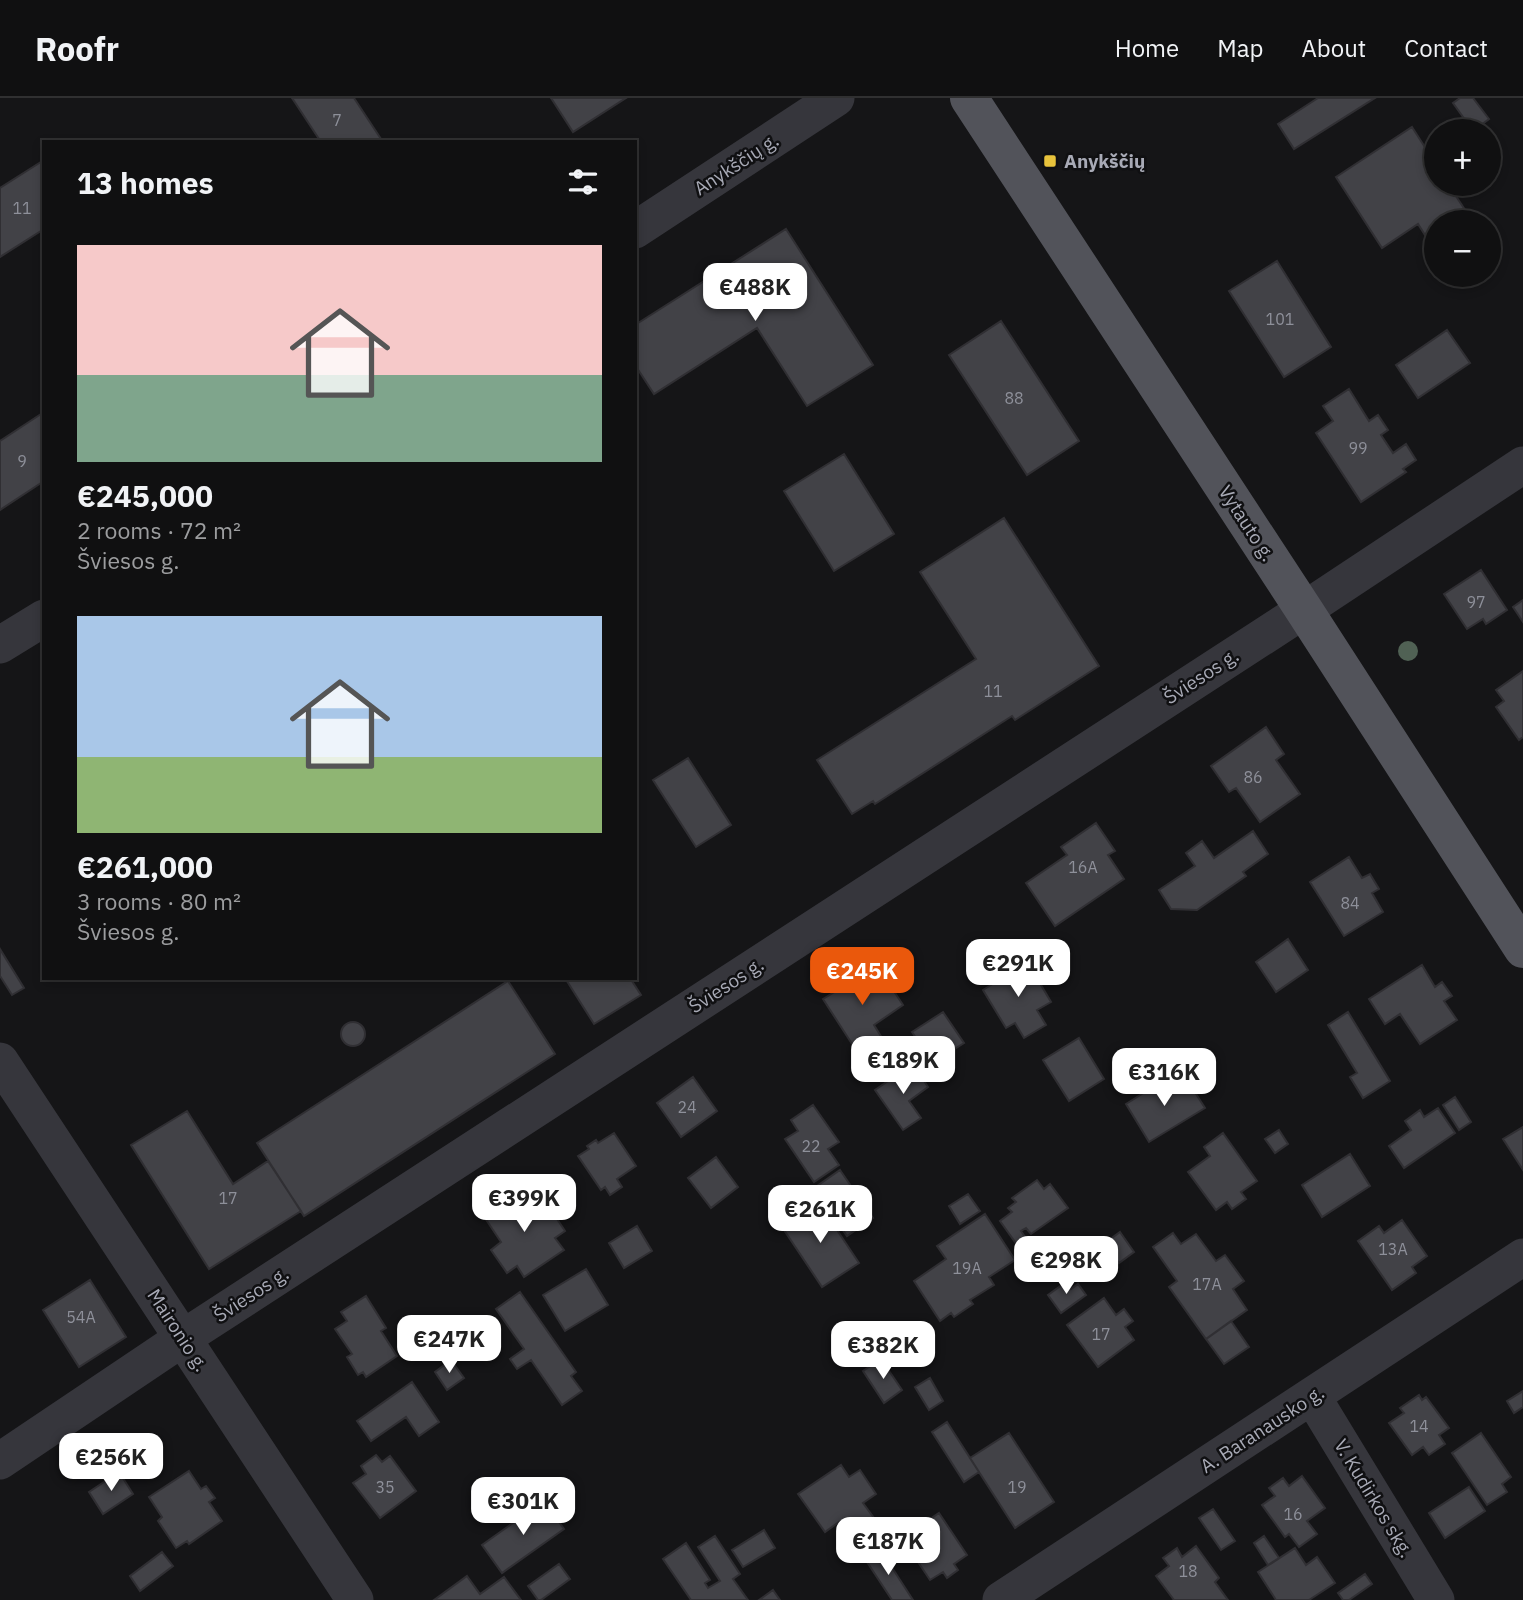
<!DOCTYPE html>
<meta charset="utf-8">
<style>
body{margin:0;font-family:"IBM Plex Sans",sans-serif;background:#1e1e1f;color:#f1f3f6;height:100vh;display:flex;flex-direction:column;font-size:26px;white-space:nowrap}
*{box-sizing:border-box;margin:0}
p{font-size:23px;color:#9c9d9f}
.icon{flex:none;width:38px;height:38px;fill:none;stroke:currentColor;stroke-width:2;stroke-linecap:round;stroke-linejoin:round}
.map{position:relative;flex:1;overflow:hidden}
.panel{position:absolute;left:42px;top:42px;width:595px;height:840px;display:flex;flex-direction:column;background:#101011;border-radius:0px;box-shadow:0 4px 10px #0003,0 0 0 2px #303031}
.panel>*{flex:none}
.tools{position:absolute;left:1424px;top:21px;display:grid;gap:14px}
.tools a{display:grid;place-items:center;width:77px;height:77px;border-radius:50%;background:#101011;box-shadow:0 4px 10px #0003,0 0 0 2px #303031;font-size:35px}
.price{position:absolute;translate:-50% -60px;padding:0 16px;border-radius:14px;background:#fff;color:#222;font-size:23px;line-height:46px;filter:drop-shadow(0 2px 4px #0008)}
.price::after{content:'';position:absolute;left:50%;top:42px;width:21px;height:16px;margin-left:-10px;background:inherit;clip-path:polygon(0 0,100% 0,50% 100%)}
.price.on{background:#ea580c;color:#fff}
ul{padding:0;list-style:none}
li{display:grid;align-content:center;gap:14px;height:371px;padding:0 35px}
li span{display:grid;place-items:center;height:217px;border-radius:0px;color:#555}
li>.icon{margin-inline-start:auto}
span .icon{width:126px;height:126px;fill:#fffc;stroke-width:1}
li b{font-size:30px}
h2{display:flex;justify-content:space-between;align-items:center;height:84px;padding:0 35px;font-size:30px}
header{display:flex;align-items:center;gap:42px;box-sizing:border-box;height:98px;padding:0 35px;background:#101011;border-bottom:2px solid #303031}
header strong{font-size:33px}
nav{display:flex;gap:38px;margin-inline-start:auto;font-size:24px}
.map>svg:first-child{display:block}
.building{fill:#424247;stroke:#302f33;stroke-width:2}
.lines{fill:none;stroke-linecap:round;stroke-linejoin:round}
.minor{stroke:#36363c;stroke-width:37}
.primary{stroke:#52535a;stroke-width:38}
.tree{fill:#506154}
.poi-dot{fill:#e8c33c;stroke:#101012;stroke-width:2.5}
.labels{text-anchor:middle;stroke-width:5;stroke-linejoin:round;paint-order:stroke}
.number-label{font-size:16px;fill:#8e909a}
.poi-label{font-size:19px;font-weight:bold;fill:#a8aab6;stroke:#101012;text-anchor:start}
.street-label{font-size:19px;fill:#a8aab6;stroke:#101012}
</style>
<header>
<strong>Roofr</strong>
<nav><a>Home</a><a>Map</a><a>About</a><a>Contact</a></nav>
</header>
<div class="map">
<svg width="1523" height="1502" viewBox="0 0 1523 1502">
<rect width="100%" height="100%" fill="#151517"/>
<path class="building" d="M292,0H354L383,44H321Z
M551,0H626L573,34Z
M1318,0H1375L1294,51L1278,26Z
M1460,0H1473L1489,21L1473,33L1453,5Z
M1412,29L1437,68V86H1448L1473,124H1437V156L1418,126L1382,150L1336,79Z
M44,62V131L0,159V90Z
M786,131L873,267L807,308L757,230L654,296L635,267V227Z
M1277,163L1331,249L1284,279L1229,193Z
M1001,223L1079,343L1027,377L949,257Z
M1447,232L1470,265L1418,300L1396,267Z
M1349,291L1369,323L1378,317L1388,332L1381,337L1393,355L1406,346L1416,362L1403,371L1406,374L1361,404L1316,335L1333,323L1323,308Z
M44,314V383L0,412V343Z
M844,356L894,436L834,473L784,393Z
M1004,420L1099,568L1015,622L1012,618L875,706L873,703L852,716L817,662L976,561L920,474Z
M1481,472L1507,512L1486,526L1483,521L1467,531L1444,496Z
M1523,502V524L1513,509Z
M1523,573V639L1519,642L1496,609L1504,603L1496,592Z
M1266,629L1284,656L1276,662L1300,696L1260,724L1236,690L1229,694L1211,668Z
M688,660L731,727L696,749L653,682Z
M1096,725L1115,753L1108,757L1124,781L1055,828L1026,785L1067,757L1061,749Z
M1253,733L1268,756L1243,774L1246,778L1197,812L1171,811L1159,792L1195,768L1186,755L1202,743L1214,760Z
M1349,759L1362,780L1370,776L1379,791L1372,795L1383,814L1344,838L1310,784Z
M1288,841L1308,872L1276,894L1256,864Z
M0,851L24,890L12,897L0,878Z
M1010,865L1015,873L1028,865L1051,904L1037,912L1046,927L1024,940L1015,925L1006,930L983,892L999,882L995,874Z
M876,866L903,907L874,927L887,948L863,963L823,901L836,893L827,881L846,869L854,881Z
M1422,867L1435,889L1442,884L1452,898L1444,903L1457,922L1420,946L1400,916L1385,926L1369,901Z
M565,880H630L641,897L594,926Z
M508,883L555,956L304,1118L257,1045Z
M943,914L964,945L933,965L912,934Z
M1348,914L1390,983L1363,1000L1350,979L1357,975L1328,927Z
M341 936a12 12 0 1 1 24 0a12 12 0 1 1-24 0Z
M1079,940L1104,981L1069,1003L1043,962Z
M913,966L928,989L909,1003L921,1020L903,1032L875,992Z
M693,979L717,1013L681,1039L657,1005Z
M1169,979L1177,992L1189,985L1205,1010L1149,1044L1126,1006Z
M1455,999L1471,1024L1459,1032L1443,1007Z
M813,1007L839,1044L828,1051L839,1067L814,1084L785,1041L798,1033L791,1022Z
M1438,1010L1455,1035L1404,1070L1389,1048L1411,1032L1405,1023L1420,1012L1424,1019Z
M187,1013L233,1086L268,1063L301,1113L209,1171L131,1047Z
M1523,1029V1072L1503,1041Z
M1279,1032L1288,1046L1275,1055L1265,1041Z
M614,1035L636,1068L617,1081L622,1089L610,1097L605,1089L601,1092L578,1058L589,1051L587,1048L596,1042L598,1045Z
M1223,1035L1257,1083L1241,1094L1246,1101L1232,1111L1227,1104L1216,1112L1188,1074L1210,1058L1204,1049Z
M1350,1056L1370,1088L1322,1119L1302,1087Z
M716,1059L738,1089L711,1110L688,1080Z
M840,1072L873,1120L847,1138L820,1100L813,1105L807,1095Z
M1037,1082L1044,1091L1050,1086L1068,1110L1031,1136L1026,1130L1021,1133L1039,1159L1030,1165L1000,1123L1012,1114L1008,1110L1016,1104L1012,1100Z
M523,1094L539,1116L549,1109L565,1133L555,1140L564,1152L524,1179L517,1168L507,1175L491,1152L501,1144L485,1120L496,1112L491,1105L505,1095L510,1103Z
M968,1096L980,1113L960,1126L949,1108Z
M819,1105L859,1165L822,1189L782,1129Z
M985,1116L1015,1162L989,1179L994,1187L970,1202L973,1206L954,1219L951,1215L940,1223L914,1183L946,1161L937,1148Z
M1402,1122L1427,1158L1412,1169L1416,1175L1392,1192L1358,1143L1379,1128L1384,1135Z
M637,1128L652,1153L624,1170L609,1145Z
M1120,1134L1134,1154L1119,1165L1105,1145Z
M1173,1135L1181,1146L1196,1136L1216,1163L1225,1157L1244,1183L1233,1191L1247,1212L1206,1241L1169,1189L1177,1183L1153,1149Z
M586,1171L608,1207L565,1233L543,1197Z
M90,1182L126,1239L79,1269L43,1212Z
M1066,1184L1071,1191L1078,1186L1086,1197L1061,1215L1048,1197Z
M520,1194L576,1274L571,1278L582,1293L562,1307L531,1262L517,1271L510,1261L524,1251L496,1211Z
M366,1198L386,1230L381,1233L397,1258L366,1279L363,1274L358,1277L347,1259L352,1256L335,1231L347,1223L341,1214Z
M1104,1200L1116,1217L1124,1211L1133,1223L1125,1229L1134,1242L1098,1269L1067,1227Z
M1231,1223L1249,1249L1224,1266L1206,1241Z
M881,1261L902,1292L884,1305L863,1273Z
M451,1262L464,1280L447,1292L435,1274Z
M930,1280L943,1303L929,1312L915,1289Z
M412,1284L439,1324L419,1338L406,1319L371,1343L357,1323Z
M1523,1293V1309L1514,1315L1507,1303Z
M1419,1297L1422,1302L1426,1299L1449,1330L1439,1337L1445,1346L1429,1357L1423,1349L1412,1357L1389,1325L1404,1315L1400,1310Z
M947,1324L979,1374L964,1384L932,1334Z
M1009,1335L1054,1404L1015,1430L970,1360Z
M1481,1335L1511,1379L1502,1386L1507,1394L1487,1407L1452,1355Z
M376,1357L382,1364L390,1358L416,1393L380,1420L353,1385L366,1376L361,1368Z
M841,1367L849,1379L860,1372L876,1396L863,1405L874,1420L848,1438L839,1424L825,1434L798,1396Z
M189,1373L201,1391L206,1388L215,1400L209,1404L222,1423L189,1446L187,1443L176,1450L158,1423L162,1419L149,1399Z
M119,1374L133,1396L103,1416L89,1394Z
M1302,1378L1325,1410L1307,1423L1317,1436L1299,1449L1289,1436L1285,1439L1262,1407L1275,1398L1269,1390L1283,1380L1289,1388Z
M1469,1389L1485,1413L1445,1440L1429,1415Z
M544,1403L564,1431L502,1475L482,1447Z
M1213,1411L1235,1443L1221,1452L1199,1420Z
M939,1415L967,1457L954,1466L958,1472L947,1480L943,1474L930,1482L902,1440Z
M764,1432L775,1450L743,1469L732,1452Z
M715,1438L740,1476L733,1481L748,1502H691L663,1461L686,1445L710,1482L705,1485L708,1490L720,1483L698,1449Z
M1264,1438L1279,1460L1268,1467L1254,1445Z
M1196,1448L1219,1480L1215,1484L1228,1502H1174L1156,1478L1169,1468L1163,1460L1177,1450L1182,1459Z
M1295,1450L1306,1467L1317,1459L1335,1485L1309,1502H1276L1258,1474Z
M880,1451L913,1502H892L865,1461Z
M162,1454L173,1468L140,1493L130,1478Z
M559,1466L570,1481L541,1502H538L528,1488Z
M1365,1476L1372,1486L1349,1502H1343L1338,1495Z
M467,1478L480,1496L504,1479L521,1502H434Z
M773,1492L780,1502H759Z"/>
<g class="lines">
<path class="minor" d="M635,132L836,0
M0,547L44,520
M0,963L355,1502
M1312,1298L1436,1502
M0,1363L183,1240L1304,512L1523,367
M1001,1502L1523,1159"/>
<path class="primary" d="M969,0L1304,512L1523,851"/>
</g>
<circle class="tree" cx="1408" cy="553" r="10"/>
<rect class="poi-dot" x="1043" y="56" width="14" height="14" rx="3.5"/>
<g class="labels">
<g class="number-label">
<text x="337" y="28">7</text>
<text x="22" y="116">11</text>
<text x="1280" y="227">101</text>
<text x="1014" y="306">88</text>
<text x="1358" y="356">99</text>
<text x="22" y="369">9</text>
<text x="1476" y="510">97</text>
<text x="993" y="599">11</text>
<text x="1253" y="685">86</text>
<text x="1083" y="775">16A</text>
<text x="1350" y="811">84</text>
<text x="687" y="1015">24</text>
<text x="811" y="1054">22</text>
<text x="228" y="1106">17</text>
<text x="1393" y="1157">13A</text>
<text x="967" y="1176">19A</text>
<text x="1207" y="1192">17A</text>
<text x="81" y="1225">54A</text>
<text x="1101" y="1242">17</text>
<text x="1419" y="1334">14</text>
<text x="385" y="1395">35</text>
<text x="1017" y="1395">19</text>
<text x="1293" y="1422">16</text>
<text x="1188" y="1479">18</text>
</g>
<g class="poi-label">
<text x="1064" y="70">Anykščių</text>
</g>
<g class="street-label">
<text transform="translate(736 66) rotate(-33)" y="7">Anykščių g.</text>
<text transform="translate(1247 425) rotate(57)" y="7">Vytauto g.</text>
<text transform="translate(1201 578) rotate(-33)" y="7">Šviesos g.</text>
<text transform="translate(726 887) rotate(-33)" y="7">Šviesos g.</text>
<text transform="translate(251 1196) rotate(-33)" y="7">Šviesos g.</text>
<text transform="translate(178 1232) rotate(57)" y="7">Maironio g.</text>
<text transform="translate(1262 1331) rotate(-33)" y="7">A. Baranausko g.</text>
<text transform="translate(1374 1400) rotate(59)" y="7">V. Kudirkos skg.</text>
</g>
</g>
</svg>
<div class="tools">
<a>+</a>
<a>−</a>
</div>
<b class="price" style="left:755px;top:225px">€488K</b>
<b class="price" style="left:1018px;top:901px">€291K</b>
<b class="price on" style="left:862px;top:909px">€245K</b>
<b class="price" style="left:903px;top:998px">€189K</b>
<b class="price" style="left:1164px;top:1010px">€316K</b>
<b class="price" style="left:524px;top:1136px">€399K</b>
<b class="price" style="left:820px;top:1147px">€261K</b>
<b class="price" style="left:1066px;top:1198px">€298K</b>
<b class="price" style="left:449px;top:1277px">€247K</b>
<b class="price" style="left:883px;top:1283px">€382K</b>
<b class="price" style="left:111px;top:1395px">€256K</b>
<b class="price" style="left:523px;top:1439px">€301K</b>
<b class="price" style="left:888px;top:1479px">€187K</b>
<section class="panel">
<h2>13 homes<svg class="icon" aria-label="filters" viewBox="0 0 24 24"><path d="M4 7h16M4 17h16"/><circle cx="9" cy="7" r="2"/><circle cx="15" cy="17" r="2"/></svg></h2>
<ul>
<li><span style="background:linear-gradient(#f6c9c9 60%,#7fa58c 0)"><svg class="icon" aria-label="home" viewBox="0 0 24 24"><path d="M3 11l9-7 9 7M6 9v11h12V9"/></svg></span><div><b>€245,000</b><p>2 rooms · 72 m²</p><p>Šviesos g.</p></div></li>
<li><span style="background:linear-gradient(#a9c7e8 65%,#8fb573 0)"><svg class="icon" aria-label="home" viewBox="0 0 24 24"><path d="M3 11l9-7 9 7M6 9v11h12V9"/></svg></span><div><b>€261,000</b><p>3 rooms · 80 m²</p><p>Šviesos g.</p></div></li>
</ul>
</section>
</div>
